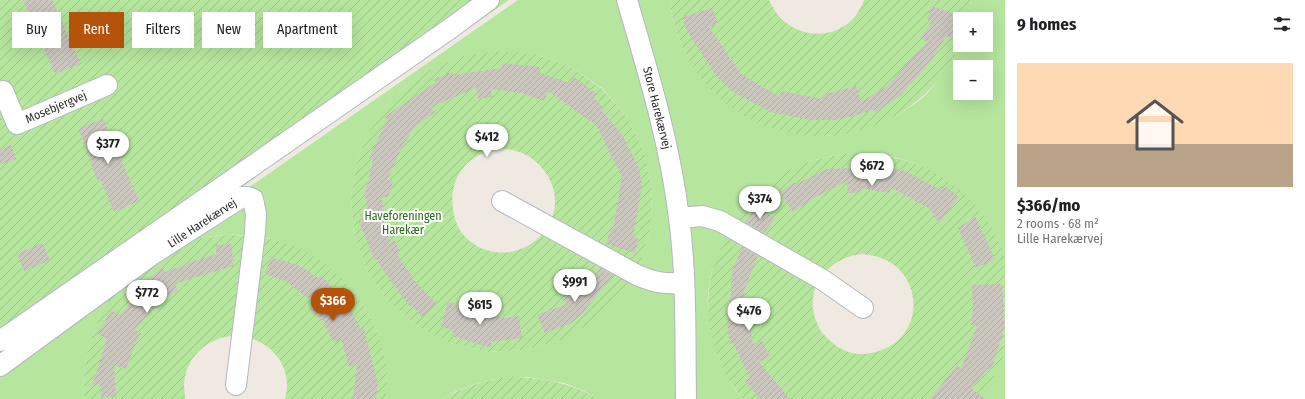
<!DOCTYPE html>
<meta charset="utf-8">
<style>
body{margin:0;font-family:"Fira Sans Condensed",sans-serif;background:#f6f6f6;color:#202124;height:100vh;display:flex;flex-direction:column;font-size:15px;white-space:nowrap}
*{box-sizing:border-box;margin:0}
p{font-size:13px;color:#757577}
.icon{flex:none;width:22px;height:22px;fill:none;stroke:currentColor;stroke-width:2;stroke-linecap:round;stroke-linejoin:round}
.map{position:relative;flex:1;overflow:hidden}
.sheet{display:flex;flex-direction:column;background:#fff;width:300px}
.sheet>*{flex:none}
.hud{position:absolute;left:12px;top:12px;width:380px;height:36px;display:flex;gap:8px}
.controls{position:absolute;left:953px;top:12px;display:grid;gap:8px}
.controls a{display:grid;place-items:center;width:40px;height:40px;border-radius:0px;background:#fff;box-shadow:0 4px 16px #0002;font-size:20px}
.price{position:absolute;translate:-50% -34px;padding:0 9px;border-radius:14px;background:#fff;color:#222;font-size:13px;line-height:26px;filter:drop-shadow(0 1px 2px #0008)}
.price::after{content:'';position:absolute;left:50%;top:24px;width:12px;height:9px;margin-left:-6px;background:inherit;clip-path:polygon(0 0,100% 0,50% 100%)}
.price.on{background:#b45309;color:#fff}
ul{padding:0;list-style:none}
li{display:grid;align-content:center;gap:8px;height:212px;padding:0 12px}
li+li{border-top:1px solid #e0e0e0}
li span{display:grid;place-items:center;height:124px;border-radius:0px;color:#555}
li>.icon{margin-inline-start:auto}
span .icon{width:72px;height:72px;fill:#fffc;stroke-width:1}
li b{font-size:17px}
h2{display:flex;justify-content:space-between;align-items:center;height:48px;padding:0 12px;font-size:17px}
.pill{padding:0 14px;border-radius:0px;background:#fff;box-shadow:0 4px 16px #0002;font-size:14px;line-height:36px}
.pill.on{background:#b45309;color:#fff}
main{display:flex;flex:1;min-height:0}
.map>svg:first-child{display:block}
.grass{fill:#b6e59e;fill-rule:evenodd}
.garden{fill:url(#garden-furrows);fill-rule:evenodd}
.building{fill:url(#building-hatch)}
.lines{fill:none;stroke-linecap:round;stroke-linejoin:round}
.minor-casing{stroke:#b4b7c1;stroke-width:22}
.minor{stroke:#fff;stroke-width:20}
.labels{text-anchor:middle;stroke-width:4;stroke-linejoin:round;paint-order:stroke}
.street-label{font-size:12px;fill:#2e2e2e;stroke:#fff}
.park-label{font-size:12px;fill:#2c6e1b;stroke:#fff}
</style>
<main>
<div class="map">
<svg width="1005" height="399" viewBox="0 0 1005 399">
<defs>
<pattern id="garden-furrows" width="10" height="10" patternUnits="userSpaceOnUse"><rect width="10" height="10" fill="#b6e59e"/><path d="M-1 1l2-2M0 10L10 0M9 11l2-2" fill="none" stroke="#9dc588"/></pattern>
<pattern id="building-hatch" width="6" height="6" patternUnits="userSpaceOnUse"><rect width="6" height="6" fill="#cbc7bf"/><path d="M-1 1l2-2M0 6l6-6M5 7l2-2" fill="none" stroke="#afaba4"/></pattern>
</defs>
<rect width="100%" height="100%" fill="#efe9e1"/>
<path class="grass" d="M518,0H670C672,25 681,50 696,70C740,133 820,154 889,119C904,112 920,102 931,89C935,84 938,79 941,74C948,64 956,54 960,43V45H986V19H968L971,0H1005V260C978,176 887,131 804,164C783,172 761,185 747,203C740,212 736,225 730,235C725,246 716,258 712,270C709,281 707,298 708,309C710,320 716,333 719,344C723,356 727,377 733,387C735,391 739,395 742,399H599L582,390L564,383L528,377H509L490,380L472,385L454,392L442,399H386C388,382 386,364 382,348C364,279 297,231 226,235C220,235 213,236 208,237C197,241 181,252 171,258C159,265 148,271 136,278C131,280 125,283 121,287C95,312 80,363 84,399H0V361ZM535,54L571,67L602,88L627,117L644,151L652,188L651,225L641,262L621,294L562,340L525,350L488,352L451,343L417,326L388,301L367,270L354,234L351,197L357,159L372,125L395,95L425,72ZM960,67H986V93H960Z
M1005,349V399H978L993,378Z"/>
<path class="garden" d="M0,0H509L0,356Z
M670,0H769C787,44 848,46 864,0H971L968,19H960C960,27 961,36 960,43C956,59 936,84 924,95C856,157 751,148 697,73C682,51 672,26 670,0Z
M497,51L535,54L571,67L602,89L627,117L644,151L652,188L651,225L641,262L621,294L594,321L562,340L525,350L488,352L450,343L417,326L388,301L367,270L354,234L351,197L357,159L372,125L395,95L425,72L460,57ZM501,149C506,150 511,149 516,151C528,154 538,162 545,172C576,214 530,267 483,249C471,244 460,234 456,222C446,193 456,163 486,152C491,150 496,150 501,149Z
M853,153C910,154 958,175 989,224C995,235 1003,248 1005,260C1005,274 1005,294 1005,309C1005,322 1005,336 1005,348C1003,365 989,386 978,399H742C714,362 701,316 712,271C714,263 718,255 721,248C732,219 751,193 778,176C801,162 826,156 853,153ZM862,254C927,258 931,342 871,353C853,357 837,349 825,336C821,332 819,328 817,323C802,290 828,257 862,254Z
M226,235C252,235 278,238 303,250C356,277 394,339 386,399H285C299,349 236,315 199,351C190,359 185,372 184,384C184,389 185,394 185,399H84C80,363 95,312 121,286C130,278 148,268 159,261C168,255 177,247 187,243C198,237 213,237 226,235Z
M509,377C542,377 570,383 599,399H442C463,387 485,380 509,377Z"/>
<path class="building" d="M23,0H52L81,64L55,74Z
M931,6L953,13L952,17L956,20L955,23L960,24L956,39L946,36L931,61L900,96L875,113L874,110L838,120H811L771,112L733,92L716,76L687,31L682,17L712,8L718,24L709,27L741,74L780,97L781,91L823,99V95L856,86L861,102L887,86L927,42L921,38L932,21L927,20Z
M502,63L540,67L538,72L569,83L574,77L597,94L594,98L604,109L602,111L620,132L622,136H623L639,168L642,185L633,237L639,239L635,253L606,244L611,228L613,229L622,177L596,125L548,91L544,101L522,93L491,89L492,97L478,99L476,88L431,107L435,112L415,127L403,145L387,180L393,181L388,198L381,196L390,243L395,240L400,253L397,255L412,276V278L436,303L422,317L412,306L410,307L381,267L377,259L375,260L359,222L362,221L360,215L368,213L365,195L373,160L369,158L383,128L388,120L384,117L436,82L434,79L452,72L454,75L502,68Z
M103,118L139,201L114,212L101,181L98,182L90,162L92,161L78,129Z
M11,145L16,159L0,165V150Z
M873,165L903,170L939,189L941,186L943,188L945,186L959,197L939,223L931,211L932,210L890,187L889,193L861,188V192L848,193L847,181L812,199L793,212L780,192L795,182L796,184L827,169L873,167Z
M758,206L775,219L764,233L745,222Z
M975,216L995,259L976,268L958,228Z
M42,243L50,260L24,271L17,254Z
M232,244L233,266L174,284L178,290L160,301L135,330L141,333L135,344L126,369L114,365L116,397H101L100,384L92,385L107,339L98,334L111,310L120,315L138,294L133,289L163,268L165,272L188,264V263L216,254V245Z
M742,247L758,256L744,291L753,344L762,341L770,356L759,362L790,399H760L745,381L750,378L733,343L730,344L727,323L729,322L732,272Z
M271,257L300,266L318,278L321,275L348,304L361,330L362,326L363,325L378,384L376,399H353L357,365L349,367L341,339L334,343L325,326L326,325L310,308L315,303L285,281L265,274Z
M600,268L613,275L586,309L587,310L570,324L545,333L537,315L567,304L563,300L596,274Z
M1002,284L1005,327L991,370L987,369L972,389L985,399H930L957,365L961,369L977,326L971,325L973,309L972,285Z
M448,302L465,307L464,311L504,318L519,316L522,338L491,342V348L452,336L454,330L441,327Z"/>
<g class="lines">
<g class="minor-casing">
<path id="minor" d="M627,0C648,72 670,143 679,218C687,278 685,339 686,399
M0,93L3,91L17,124L107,85
M502,201L637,275C656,283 664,284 684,283
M679,218L702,216L720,221L823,280L863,308
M0,341L451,28L489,0
M0,366L153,254L242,197H248L253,199L256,214L255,232L236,385"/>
</g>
<use href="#minor" class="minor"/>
</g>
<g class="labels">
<g class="street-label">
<text transform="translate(56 107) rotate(-23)" y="4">Mosebjergvej</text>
<text transform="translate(657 108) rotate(76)" y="4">Store Harekærvej</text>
<text transform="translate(202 223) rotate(-33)" y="4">Lille Harekærvej</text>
</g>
<g class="park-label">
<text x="403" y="220">Haveforeningen<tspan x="403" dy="14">Harekær</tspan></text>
</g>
</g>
</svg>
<div class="controls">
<a>+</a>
<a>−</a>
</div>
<b class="price" style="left:487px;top:158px">$412</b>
<b class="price" style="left:108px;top:165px">$377</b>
<b class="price" style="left:872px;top:187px">$672</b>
<b class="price" style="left:760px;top:220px">$374</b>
<b class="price" style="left:575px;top:303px">$991</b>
<b class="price" style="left:147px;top:314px">$772</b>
<b class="price on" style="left:333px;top:322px">$366</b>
<b class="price" style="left:480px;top:326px">$615</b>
<b class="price" style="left:749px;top:332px">$476</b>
<div class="hud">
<a class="pill">Buy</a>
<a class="pill on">Rent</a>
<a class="pill">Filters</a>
<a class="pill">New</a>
<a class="pill">Apartment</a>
</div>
</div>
<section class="sheet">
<h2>9 homes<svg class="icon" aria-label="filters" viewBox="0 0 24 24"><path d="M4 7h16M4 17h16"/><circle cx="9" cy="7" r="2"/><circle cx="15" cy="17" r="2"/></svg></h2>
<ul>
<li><span style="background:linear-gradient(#ffd9b3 65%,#b9a48a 0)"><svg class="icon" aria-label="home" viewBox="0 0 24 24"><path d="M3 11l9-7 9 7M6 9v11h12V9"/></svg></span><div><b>$366/mo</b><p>2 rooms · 68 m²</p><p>Lille Harekærvej</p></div></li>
</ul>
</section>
</main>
